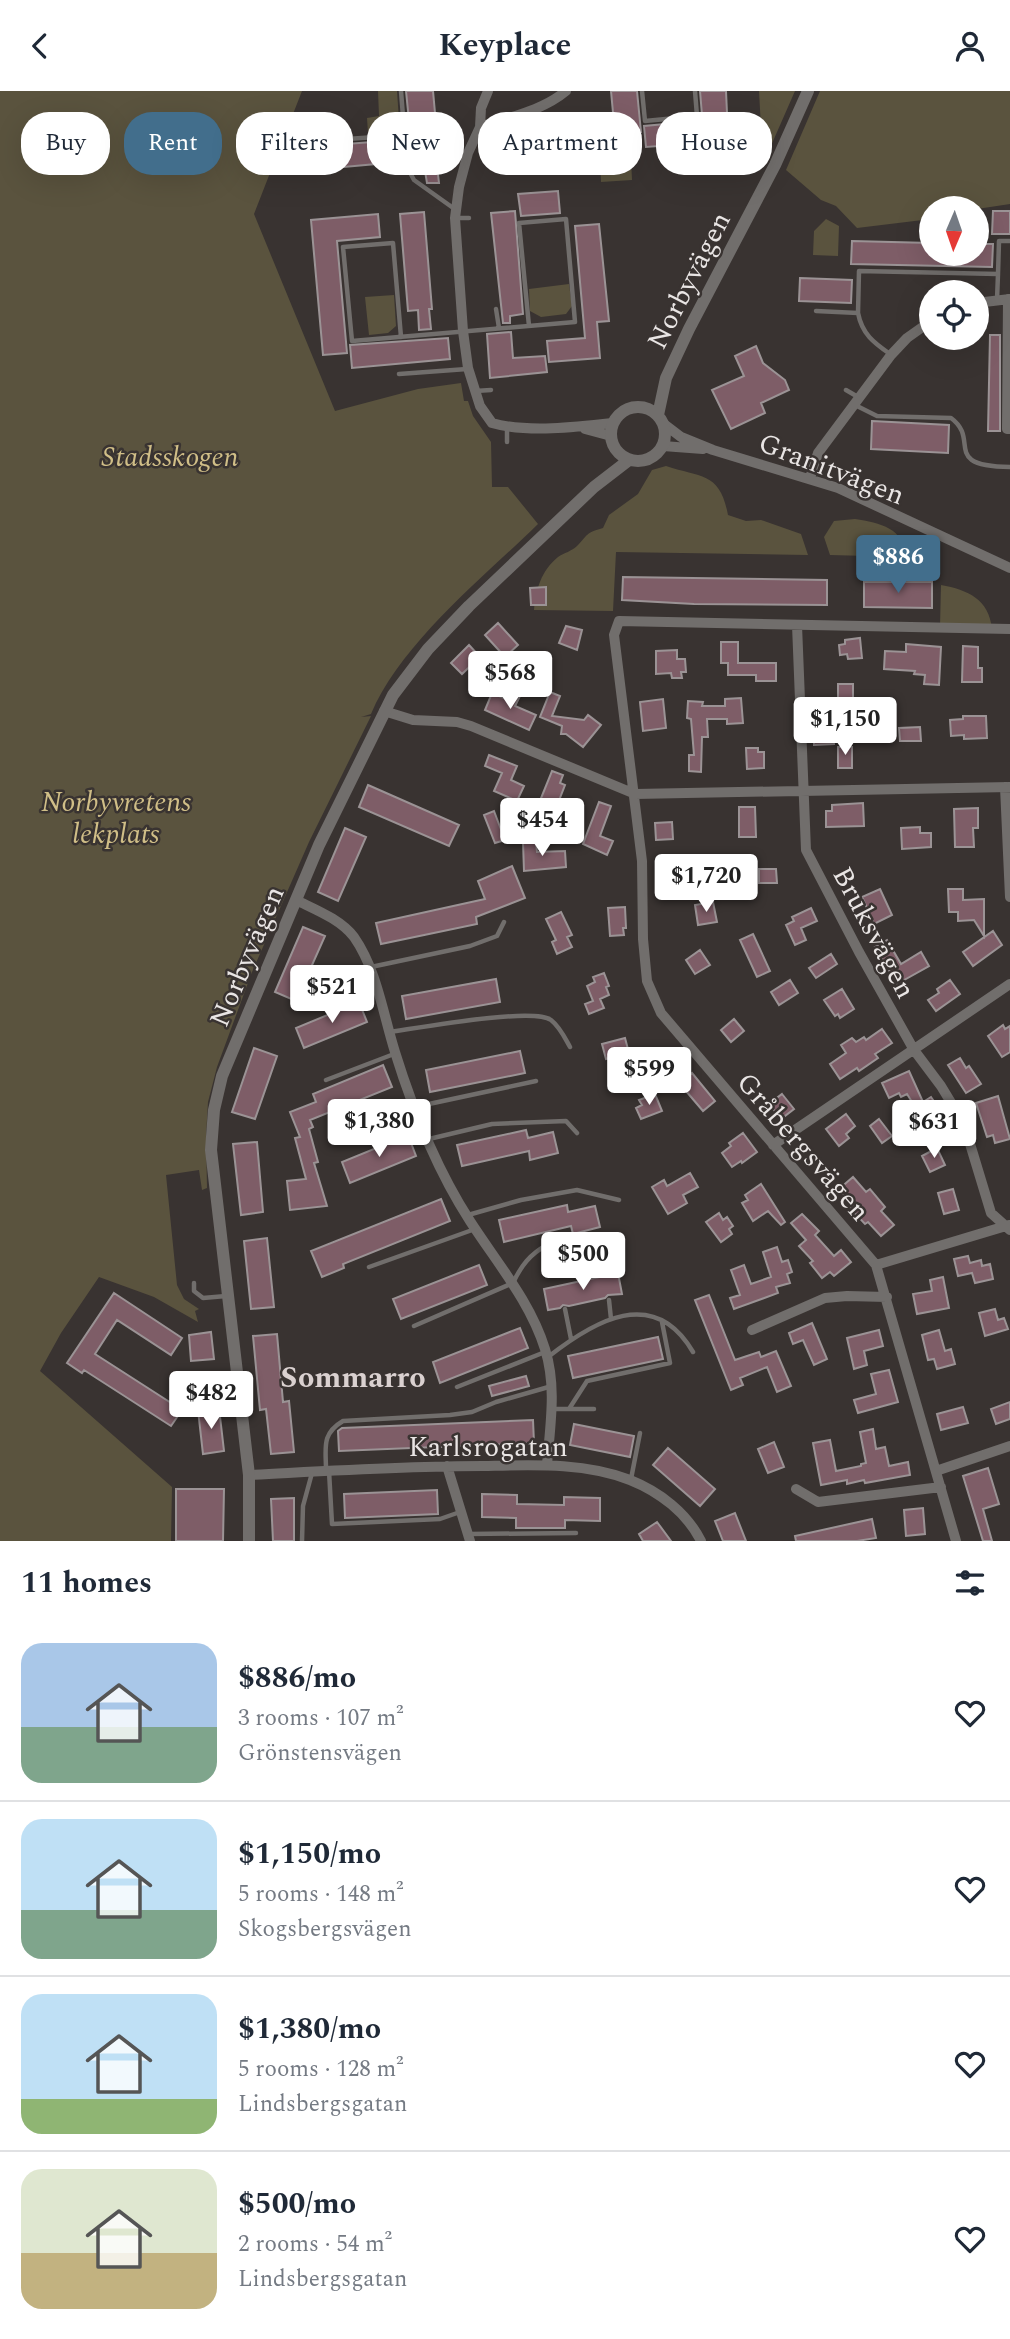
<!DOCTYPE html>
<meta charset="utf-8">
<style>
body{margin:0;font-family:Spectral,serif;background:#f6f6f7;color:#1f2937;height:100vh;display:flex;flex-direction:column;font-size:26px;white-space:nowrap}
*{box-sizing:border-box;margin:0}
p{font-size:23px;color:#747a83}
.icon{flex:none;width:38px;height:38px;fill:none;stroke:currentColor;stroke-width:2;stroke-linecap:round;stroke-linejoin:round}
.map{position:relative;height:1450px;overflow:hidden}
.sheet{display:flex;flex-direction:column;background:#fff;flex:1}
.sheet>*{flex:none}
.top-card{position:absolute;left:21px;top:21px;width:970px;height:63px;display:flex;gap:14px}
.needle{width:46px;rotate:182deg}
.buttons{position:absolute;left:919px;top:105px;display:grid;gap:14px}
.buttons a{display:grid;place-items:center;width:70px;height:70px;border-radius:50%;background:#fff;box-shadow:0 7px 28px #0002;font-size:35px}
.price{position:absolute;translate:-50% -60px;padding:0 16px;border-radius:7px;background:#fff;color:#222;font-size:23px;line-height:46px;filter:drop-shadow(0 2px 4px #0008)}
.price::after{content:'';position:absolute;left:50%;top:42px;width:21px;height:16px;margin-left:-10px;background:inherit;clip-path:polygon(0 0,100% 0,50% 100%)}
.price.current{background:#426e8c;color:#fff}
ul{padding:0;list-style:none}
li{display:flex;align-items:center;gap:21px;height:175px;padding:0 21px}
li+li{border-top:2px solid #e0e1e3}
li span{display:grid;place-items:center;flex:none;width:196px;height:140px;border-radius:21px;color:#555}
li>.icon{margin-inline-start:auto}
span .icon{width:84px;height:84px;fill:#fffc;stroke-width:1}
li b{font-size:30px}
h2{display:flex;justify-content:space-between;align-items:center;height:84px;padding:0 21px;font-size:30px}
.tag{padding:0 24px;border-radius:28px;background:#fff;box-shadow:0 7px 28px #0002;font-size:24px;line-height:63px}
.tag.current{background:#426e8c;color:#fff}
header{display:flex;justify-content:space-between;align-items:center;height:91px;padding:0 21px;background:#fff;font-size:32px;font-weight:700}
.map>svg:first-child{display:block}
.green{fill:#5a533e}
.building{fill:#7e5d67;stroke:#9b9395;stroke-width:2}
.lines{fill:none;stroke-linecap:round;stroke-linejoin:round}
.service{stroke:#716e6c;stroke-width:4.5}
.minor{stroke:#716e6c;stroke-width:10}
.tertiary{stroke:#716e6c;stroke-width:12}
.labels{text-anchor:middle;stroke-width:5;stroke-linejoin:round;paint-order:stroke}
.street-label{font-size:28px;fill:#e9e5e4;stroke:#393331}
.park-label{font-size:28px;font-style:italic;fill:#d0be87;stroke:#393331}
.neighbourhood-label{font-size:30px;font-weight:bold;fill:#dad1d0;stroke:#393331}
</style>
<header><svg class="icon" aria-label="back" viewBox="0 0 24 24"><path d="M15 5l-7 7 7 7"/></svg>Keyplace<svg class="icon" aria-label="person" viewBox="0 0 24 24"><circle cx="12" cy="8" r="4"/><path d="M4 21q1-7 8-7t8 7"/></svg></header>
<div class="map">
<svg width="1010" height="1450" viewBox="0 0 1010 1450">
<rect width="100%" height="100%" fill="#393331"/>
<path class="green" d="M0,0H302L254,123L335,320L418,298L461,292L464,310H468L473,325L491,351L492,396H508L538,433C484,486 401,552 371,623L361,626L371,625L309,751L252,881L217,976L208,1011L206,1045L207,1097L202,1099L199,1079L166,1084L177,1194L184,1208L199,1218L195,1220L198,1231L154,1206L99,1186L61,1242L40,1280L172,1396L171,1450H0Z
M378,0H397L399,29L392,39L368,42L367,27L379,25Z
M759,0H795L763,73Z
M820,0H1010V113L977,118L931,117V128L857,137L836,115L821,109L786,79Z
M631,68L632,89L601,91L600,69Z
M826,128L839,135L838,165L813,164L814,140Z
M569,193L572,215L566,223L541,226L530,220L529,198Z
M394,204L396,235L388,242L369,244L365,206Z
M666,375C702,387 720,381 728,424L746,430L761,429L801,443L808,464L616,461L613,520L534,519C536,498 541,480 558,466C564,462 572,460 577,455C589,443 585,442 603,437L609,424L638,403L652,379Z
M855,428C880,432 905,437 905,466L830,464L824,446L834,430Z
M941,494C968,499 989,508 992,538L940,536Z"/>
<path class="building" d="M406,0H433L439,66L436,67L439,92H427L423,68L413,69Z
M611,0H637L641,41L615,43Z
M700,0H726L727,22L702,24Z
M709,29L711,51L646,56L644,35Z
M385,50L387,72L322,78L320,55Z
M558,100L560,122L521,125L518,103Z
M515,120L523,223L510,225V232H503L491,122Z
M993,120H1010V143H992Z
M424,121L432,218H429L431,238L419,239L418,219L408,220L400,123Z
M378,123L380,146L337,150L347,262L323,264L311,129Z
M599,133L609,230L597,231L600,267L549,271L547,250L585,247L575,135Z
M852,150L931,152V163H976V153H993L992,176L851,173Z
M800,187L852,189L851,212L799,210Z
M511,241L513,267L545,265L547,281L490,287L487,243Z
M990,244H1000V340H988Z
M448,247L450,268L352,277L350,254Z
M756,255L763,272L785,289L789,299L761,312L765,322L731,338L712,299L744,285L735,265Z
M872,330L949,334L948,362L871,358Z
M623,486L827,489V514L694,513L622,509Z
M864,491H932V517L864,516Z
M546,496V514H531L530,497Z
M498,532L518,554L505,566L485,544Z
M566,535L582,539L577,559L559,552Z
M860,547L862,567L848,568L847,563L840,564L839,554L845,553V549Z
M721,551H738V572H776V590H756V584H728V572H721Z
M906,553L941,556L939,594L924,593L925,584L914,583L915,580L884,578L885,560L906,561Z
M469,554L480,566L462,583L451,572Z
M963,555L978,556V577H982V591H962Z
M677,559V568H685L686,581H681L682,587H672L671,582L656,583V560Z
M838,593H853V613H838Z
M550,601L560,605L552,625L584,629L588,624L601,634L583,656L566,643H561L562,635L540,626Z
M492,602L508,609L511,602L520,605L515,615L536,624L529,639L485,619Z
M741,607L743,632L727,633V628H707L708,646H702L701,681L689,680V664H694L691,628L687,627L688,610L703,611L702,615H725V608Z
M663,608L666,637L643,640L640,611Z
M963,625H986L987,647L964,648V644L951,645L950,629L963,628Z
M814,634H825V643H833L834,653L814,654Z
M920,636L921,650H900L899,637Z
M838,656H852V677H838Z
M746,657H758V661H764V677L747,678Z
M489,664L517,675L511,689L524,695L517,710L494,700L502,682L485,675Z
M552,680L563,684L560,692L565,694L558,712L575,719L568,736L535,722Z
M368,694L459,734L449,755L359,716Z
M599,711L611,715L600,745L613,750L607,764L583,753Z
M863,712L864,735L826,736V720H832V714Z
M739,716H755L756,746H739Z
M978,717V737H973L974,756H955L954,718Z
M494,720L505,749L495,752L484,724Z
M672,731L673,748L656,749L655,732Z
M920,736V742H931V756L902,758L901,737Z
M345,737L366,746L338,810L318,801Z
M523,751H536L537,761L565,760L566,776L524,780Z
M512,775L525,807L476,826L477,833L381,853L376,832L485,808L478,790Z
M684,775L686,788L671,789V795L659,796L658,785L667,784V778L672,776Z
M759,778H776L777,792H759Z
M880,798L892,824L874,833L862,806Z
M948,798H963V809L984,808V845L974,829L958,830V821H949Z
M713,811L717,831L698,834L695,814Z
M625,816L626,837H623L624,844L610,845L608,817Z
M811,817L817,830L801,837L806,849L795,854L786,834L794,830L792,826Z
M561,821L572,844L567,846L572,856L557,863L552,851L556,849L546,828Z
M303,836L325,845L296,910L275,901Z
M993,840L1002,854L973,875L963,861Z
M753,843L770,880L757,886L740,849Z
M887,849L901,873L921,861L929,875L897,893L875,856Z
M700,859L710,874L695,883L686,869Z
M831,863L837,873L816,887L809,877Z
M604,882L609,895L606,896L609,904L600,908L604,917L589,923L585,913L593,910L587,895L595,891L593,886Z
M496,888L500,911L406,928L402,905Z
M790,889L798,902L779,914L771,901Z
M950,889L960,903L936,920L928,909L939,902L937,898Z
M842,898L854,918L840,927L838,923L835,925L824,909Z
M359,911L367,931L304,957L296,937Z
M734,928L744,940L731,951L721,939Z
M1003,934L1005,938L1010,935V961L1002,966L988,945Z
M882,938L892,952L875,963L878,967L859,980L857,977L840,988L830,973L846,962L841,954L852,947L856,951L864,946L866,949Z
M625,947L629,962L606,968L602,953Z
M254,957L277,965L255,1028L232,1021Z
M520,960L525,982L430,1001L426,979Z
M960,967L966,977L969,975L981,993L966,1002L948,974Z
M383,974L392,996L310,1029L313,1036L309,1038L318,1071L314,1072L327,1115L290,1119L287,1090L306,1088L295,1047L300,1046L290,1021L316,1011L313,1003Z
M909,980L923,1011L931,1006L940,1019L931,1025L948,1020L951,1025L936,1035L940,1043L934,1046L907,1003L901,1006L899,1002L889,1007L882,992Z
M692,982L715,1010L703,1020L680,993Z
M655,1003L662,1020L641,1028L636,1017L642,1014L639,1009Z
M782,1003L794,1018L781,1028L769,1013Z
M998,1005L1010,1048L995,1052L993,1044L987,1046L976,1012Z
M846,1023L855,1035L846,1043L849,1047L839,1055L826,1038Z
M879,1028L892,1045L882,1052L870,1035Z
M526,1039L528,1047L553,1041L558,1062L530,1069L529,1060L462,1075L457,1054Z
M743,1042L757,1061L742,1072L741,1070L732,1076L722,1062L731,1055L729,1052Z
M408,1044L416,1065L350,1092L342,1071Z
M257,1051L263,1121L241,1124L233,1053Z
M937,1057L945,1074L930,1081L922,1065Z
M690,1082L698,1096L683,1104L687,1112L668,1123L652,1096L664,1089L667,1095Z
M853,1086L866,1101L870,1098L885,1116L881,1120L894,1134L881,1145L868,1131L865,1133L850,1117L853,1114L839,1098Z
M761,1093L785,1131L781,1134L768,1120L753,1130L742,1112L748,1109L745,1104Z
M953,1098L959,1119L944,1123L938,1102Z
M441,1108L450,1130L343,1173L344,1177L322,1186L311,1160Z
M567,1114L568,1121L595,1115L600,1136L573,1143L571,1135L504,1151L499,1129Z
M719,1122L723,1129L727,1126L733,1135L729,1138L732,1143L721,1151L706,1131Z
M802,1123L819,1140L815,1144L834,1165L841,1159L851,1171L834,1185L830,1181L822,1187L810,1172L813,1170L799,1155L806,1149L791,1132Z
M267,1147L274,1216L251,1218L244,1150Z
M777,1156L782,1171L788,1169L792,1181L787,1183L790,1192L776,1196L778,1202L734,1218L730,1207L740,1204L731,1179L744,1174L751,1193L771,1186L763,1161Z
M968,1165L970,1172L981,1169L982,1175L990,1173L993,1188L975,1192L972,1182L958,1185L954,1168Z
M479,1174L487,1194L401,1228L393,1208Z
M618,1182L622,1203L608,1204L605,1207L569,1215L563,1214L560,1217L548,1219L544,1198Z
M943,1186L949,1217L917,1223L913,1203L932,1200L930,1189Z
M114,1202L182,1247L171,1264L117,1229L95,1263L182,1319L171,1335L84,1279L82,1282L67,1272Z
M709,1204L735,1269L759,1261L761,1266L776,1260L791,1295L777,1301L767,1276L740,1287L743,1294L731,1299L695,1209Z
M995,1218L998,1229L1004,1227L1008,1238L985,1245L979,1222Z
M812,1232L827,1268L814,1274L803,1249L793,1253L789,1242Z
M520,1237L528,1257L440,1292L433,1271Z
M879,1239L883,1255L864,1260L867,1274L854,1278L847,1247Z
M939,1239L945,1260L951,1258L955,1273L937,1278L934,1268L928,1269L922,1244Z
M211,1241L214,1268L191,1270L189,1244Z
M277,1243L283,1311L289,1310L294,1361L271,1363L266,1318L260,1319L253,1245Z
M658,1246L663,1268L573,1287L568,1265Z
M889,1279L898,1311L858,1322L854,1309L876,1303L871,1283Z
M526,1285L529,1295L492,1305L489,1295Z
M1010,1311V1328L996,1333L991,1318Z
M963,1316L968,1332L941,1339L937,1323Z
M219,1317L224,1360L203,1363L198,1319Z
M533,1329L534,1352L339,1360L338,1340L342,1337Z
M574,1333L634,1345L630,1366L570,1354Z
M873,1338L876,1358L885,1356L889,1375L908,1371L910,1384L865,1392L864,1389L847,1393V1389L821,1394L813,1352L830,1349L836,1380L861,1375V1373L866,1372L860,1341Z
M774,1351L784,1376L768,1382L758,1358Z
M668,1357L715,1398L700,1415L653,1374Z
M988,1377L999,1413L983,1418L992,1450H983L963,1385Z
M176,1398H224L223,1450H176Z
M437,1399L438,1423L345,1427L344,1403Z
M482,1403L517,1404V1413L564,1414V1406L600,1407V1430L565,1429V1437H516V1427L482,1426Z
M294,1407V1450H273L271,1408Z
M923,1417L925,1443L906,1445L904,1419Z
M735,1422L746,1450H723L715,1430Z
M872,1428L876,1447L857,1450H796L795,1445Z
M657,1431L671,1450H643L639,1443Z"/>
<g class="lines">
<path class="service" d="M401,0L407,76L414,89L456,119
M642,0L645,30L697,25L695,0
M333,49L404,44
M456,127H469
M997,209L998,183
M496,218L499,237
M816,220L858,222L859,180L998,183L999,150H1010
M858,222C862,243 874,252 890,263
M401,246L393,152L343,156L352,250L575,231L566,128L519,132L529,235
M399,283L467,278
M846,299L858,306
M475,300L491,299
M855,314L877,325L951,327C981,349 940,375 1010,376
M507,351V336
M371,876L470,855L497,845L504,831
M390,941C418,937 533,916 551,929C560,936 565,947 570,956
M326,989L394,963
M415,1016L536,990
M429,1048L492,1033L566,1030L577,1042
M468,1124L521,1109L577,1099L619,1109
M573,1166C580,1154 584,1148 598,1145
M369,1176L475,1138
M194,1192V1200L203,1207L226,1205
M609,1209L611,1228
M565,1218L571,1248
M414,1235L513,1192C521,1175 530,1163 547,1154L573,1166L578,1187
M548,1266C594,1230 654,1194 693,1261
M457,1296L545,1261
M553,1318H594
M569,1318L587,1290L670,1272L662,1231
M326,1379C326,1357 321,1343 343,1330L450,1324L472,1321L496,1311L552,1295
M329,1380L332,1433L440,1428L460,1421
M631,1388L640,1342
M468,1443L576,1442
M302,1450L303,1415L312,1382"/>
<path class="minor" d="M488,0L481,17L480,36L468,62L459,96L455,127L463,240L468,277L480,315L492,332C526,342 578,336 613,332
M480,36C510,26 542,20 566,0
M1008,208L1007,338H1010
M976,212L1010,208
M664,333L681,346L713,359L838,397L1010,477
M585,338L611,345
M663,355L703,358
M810,387L818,362L891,264L907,247L931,230
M797,534L806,759L859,861L914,959L941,995L964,1033L991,1122L1010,1139
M384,620L413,629L457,631L471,635L635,703L1010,696
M1005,696L1010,806
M296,809C316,819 340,828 354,846C377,879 383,923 395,961C413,1019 437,1079 470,1130C497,1172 530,1210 545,1258C557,1296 550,1335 547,1374
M773,1054L1010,893
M876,1174L1009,1134
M752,1239L825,1207L847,1205L887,1206
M447,1375L470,1450
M936,1380L1010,1355
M249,1384C327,1380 405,1375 483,1375C531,1374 584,1371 630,1389C660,1401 687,1422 701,1450
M796,1398L818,1411L941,1396
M956,1450L876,1174L661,922L647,890L643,848L642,770L614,544L619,530L1010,538"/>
<path class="tertiary" d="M611 343a27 27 0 1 1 54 0a27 27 0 1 1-54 0Z
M658,324L666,287L689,238L775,74L808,0
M249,1450V1384L211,1059L214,1019L222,985L319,754L393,604L428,558L469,515L594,396L629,369"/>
</g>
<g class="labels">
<g class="street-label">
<text transform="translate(688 189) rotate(-63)" y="10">Norbyvägen</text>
<text transform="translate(832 377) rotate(21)" y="10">Granitvägen</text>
<text transform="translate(875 841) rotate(62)" y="10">Bruksvägen</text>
<text transform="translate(246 865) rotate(-67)" y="10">Norbyvägen</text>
<text transform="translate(804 1055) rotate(49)" y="10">Gråbergsvägen</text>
<text x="488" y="1365">Karlsrogatan</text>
</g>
<g class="park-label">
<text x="170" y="375">Stadsskogen</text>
<text x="116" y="720">Norbyvretens<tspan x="116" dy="32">lekplats</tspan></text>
</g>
<g class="neighbourhood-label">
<text x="353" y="1296">Sommarro</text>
</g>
</g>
</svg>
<div class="buttons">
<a><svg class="needle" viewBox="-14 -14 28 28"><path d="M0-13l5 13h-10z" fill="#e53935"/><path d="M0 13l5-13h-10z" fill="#747a83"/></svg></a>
<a><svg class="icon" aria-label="locate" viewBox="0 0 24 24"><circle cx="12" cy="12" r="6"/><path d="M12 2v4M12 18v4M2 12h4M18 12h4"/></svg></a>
</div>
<b class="price current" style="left:898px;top:504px">$886</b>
<b class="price" style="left:510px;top:620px">$568</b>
<b class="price" style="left:845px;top:666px">$1,150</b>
<b class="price" style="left:542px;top:767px">$454</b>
<b class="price" style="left:706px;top:823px">$1,720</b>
<b class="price" style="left:332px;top:934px">$521</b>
<b class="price" style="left:649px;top:1016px">$599</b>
<b class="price" style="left:379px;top:1068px">$1,380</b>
<b class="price" style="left:934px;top:1069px">$631</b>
<b class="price" style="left:583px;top:1201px">$500</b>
<b class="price" style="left:211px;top:1340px">$482</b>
<div class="top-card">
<a class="tag">Buy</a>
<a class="tag current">Rent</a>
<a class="tag">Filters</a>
<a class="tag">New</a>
<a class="tag">Apartment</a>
<a class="tag">House</a>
</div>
</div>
<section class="sheet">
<h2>11 homes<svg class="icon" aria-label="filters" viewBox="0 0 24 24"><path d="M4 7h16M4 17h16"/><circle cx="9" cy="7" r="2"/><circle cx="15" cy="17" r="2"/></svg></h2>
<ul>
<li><span style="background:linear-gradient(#a9c7e8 60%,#7fa58c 0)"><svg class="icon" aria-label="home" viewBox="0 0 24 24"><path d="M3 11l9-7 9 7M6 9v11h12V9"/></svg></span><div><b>$886/mo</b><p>3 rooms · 107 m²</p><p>Grönstensvägen</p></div><svg class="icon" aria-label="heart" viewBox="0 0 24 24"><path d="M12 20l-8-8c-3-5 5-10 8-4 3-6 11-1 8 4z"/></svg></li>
<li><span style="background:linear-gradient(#bfe0f5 65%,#7fa58c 0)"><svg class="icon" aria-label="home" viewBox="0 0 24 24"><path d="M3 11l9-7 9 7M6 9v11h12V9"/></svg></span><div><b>$1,150/mo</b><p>5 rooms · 148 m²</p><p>Skogsbergsvägen</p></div><svg class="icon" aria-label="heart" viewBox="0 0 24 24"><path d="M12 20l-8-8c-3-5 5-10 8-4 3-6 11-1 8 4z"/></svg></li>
<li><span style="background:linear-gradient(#bfe0f5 75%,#8fb573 0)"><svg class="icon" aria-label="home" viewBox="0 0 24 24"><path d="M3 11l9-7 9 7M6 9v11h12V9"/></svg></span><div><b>$1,380/mo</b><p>5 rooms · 128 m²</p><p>Lindsbergsgatan</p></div><svg class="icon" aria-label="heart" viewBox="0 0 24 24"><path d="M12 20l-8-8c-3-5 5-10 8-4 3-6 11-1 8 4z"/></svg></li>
<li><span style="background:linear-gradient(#dfe7d0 60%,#c2b280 0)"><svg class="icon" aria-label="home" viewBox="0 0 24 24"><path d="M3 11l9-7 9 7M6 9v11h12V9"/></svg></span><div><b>$500/mo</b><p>2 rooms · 54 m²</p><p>Lindsbergsgatan</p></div><svg class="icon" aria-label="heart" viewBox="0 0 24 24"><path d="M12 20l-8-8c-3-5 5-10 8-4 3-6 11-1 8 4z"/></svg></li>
</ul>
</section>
